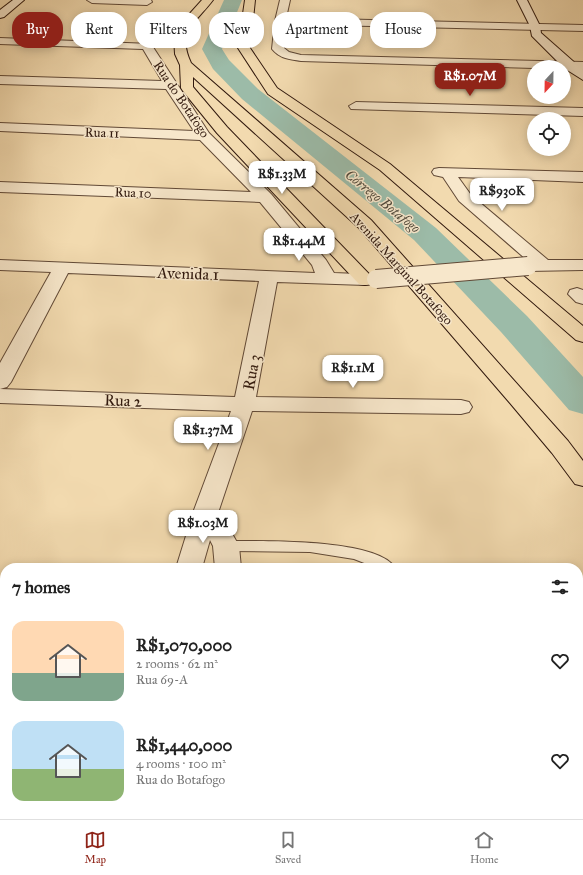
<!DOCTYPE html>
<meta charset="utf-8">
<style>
body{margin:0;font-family:"IM FELL Great Primer",serif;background:#f2f2f2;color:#222;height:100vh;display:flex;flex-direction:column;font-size:15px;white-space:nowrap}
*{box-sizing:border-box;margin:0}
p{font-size:13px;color:#767676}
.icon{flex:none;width:22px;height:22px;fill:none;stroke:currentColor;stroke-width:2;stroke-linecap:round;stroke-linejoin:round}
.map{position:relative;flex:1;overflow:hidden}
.details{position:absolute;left:0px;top:563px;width:583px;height:256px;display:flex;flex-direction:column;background:#fff;border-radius:16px 16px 0 0;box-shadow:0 2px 10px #0003}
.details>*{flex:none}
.top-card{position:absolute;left:12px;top:12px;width:559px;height:36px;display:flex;gap:8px}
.needle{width:26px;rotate:202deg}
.fabs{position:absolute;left:527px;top:60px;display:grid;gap:8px}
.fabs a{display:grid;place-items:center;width:44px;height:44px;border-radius:50%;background:#fff;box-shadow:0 2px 10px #0003;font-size:20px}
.price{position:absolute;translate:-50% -34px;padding:0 9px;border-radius:8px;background:#fff;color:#222;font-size:13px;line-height:26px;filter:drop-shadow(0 1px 2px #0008)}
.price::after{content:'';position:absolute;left:50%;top:24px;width:12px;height:9px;margin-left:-6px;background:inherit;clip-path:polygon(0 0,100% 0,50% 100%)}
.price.active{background:#8f2418;color:#fff}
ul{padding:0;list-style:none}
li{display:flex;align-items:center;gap:12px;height:100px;padding:0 12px}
li span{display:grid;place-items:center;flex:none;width:112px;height:80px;border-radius:12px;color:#555}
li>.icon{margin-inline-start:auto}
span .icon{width:48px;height:48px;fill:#fffc;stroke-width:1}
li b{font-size:17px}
h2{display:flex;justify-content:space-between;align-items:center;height:48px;padding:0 12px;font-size:17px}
.tag{padding:0 14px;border-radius:16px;background:#fff;box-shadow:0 2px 10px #0003;font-size:14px;line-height:36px}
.tag.active{background:#8f2418;color:#fff}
.dock{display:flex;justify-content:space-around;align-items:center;height:56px;border-top:1px solid #e0e0e0;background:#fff;font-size:11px;color:#767676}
.dock a{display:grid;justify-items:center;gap:2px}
.dock .active{color:#8f2418}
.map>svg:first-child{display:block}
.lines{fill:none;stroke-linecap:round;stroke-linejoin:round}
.river{fill:#9cbba8;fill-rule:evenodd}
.lane-casing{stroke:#614936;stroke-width:2}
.street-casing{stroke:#614936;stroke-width:2}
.secondary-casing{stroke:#31190e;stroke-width:2}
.primary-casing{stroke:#31190e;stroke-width:2}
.lane{fill:#f7e7cb;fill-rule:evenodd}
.street{fill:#f7e7cb;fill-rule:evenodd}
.secondary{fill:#f7e7cb;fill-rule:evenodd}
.primary{fill:#f2daaf;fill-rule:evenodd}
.street-bridge-casing{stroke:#614936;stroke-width:20;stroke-linecap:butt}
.street-bridge{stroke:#f7e7cb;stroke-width:18}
.labels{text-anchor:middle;stroke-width:3;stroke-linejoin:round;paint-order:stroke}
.far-street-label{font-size:13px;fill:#31190e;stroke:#f7e7cb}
.far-water-label{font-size:14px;font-style:italic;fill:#514a3c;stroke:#f7e7cb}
.street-label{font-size:16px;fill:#31190e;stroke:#f7e7cb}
</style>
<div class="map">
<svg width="583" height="819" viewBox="0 0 583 819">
<rect width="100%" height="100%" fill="#f2daaf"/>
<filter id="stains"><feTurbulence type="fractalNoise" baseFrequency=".005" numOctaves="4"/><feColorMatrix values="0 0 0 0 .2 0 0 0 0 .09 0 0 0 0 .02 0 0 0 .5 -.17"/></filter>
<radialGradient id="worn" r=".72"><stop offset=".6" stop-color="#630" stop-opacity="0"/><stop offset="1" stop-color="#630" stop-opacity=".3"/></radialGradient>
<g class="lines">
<path class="river" d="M224,0H242L222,49L229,60L258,89L436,228L527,316L583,377V414L569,410L501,332L414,240L242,99L213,69L202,49Z"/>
<g class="lane-casing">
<path id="lane" d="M226,541C258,541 379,538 395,568H377L354,559L310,552L226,551L221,550L219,546L221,542Z"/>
</g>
<g class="street-casing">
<path id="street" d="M87,0H151L152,2L147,5L92,3Z
M280,0H290L286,18L583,25V31L285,24L284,48L289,52L301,55L583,62V70L564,69V67L534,68L301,61C290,59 280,59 272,49L275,21Z
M0,38L151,44L209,133L271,194L326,260L334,273L382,275L385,279L382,283L365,285L277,282L256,397L461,400L469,402L472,407L469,412L461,414L252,411L219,510L239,546L241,568H215L213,546L210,540L202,568H176L194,510L231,411L0,403V389L235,397L259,281L68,273L11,382L7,387L0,389V363L51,272L0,270V260L315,273L312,265L260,202L0,192V182L251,192L200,140L0,131V123L194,131L166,89L0,84V76L162,81L143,49L0,44Z
M356,102L583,108V116L351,109L349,106Z
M439,168L583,172V182L458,177L471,195L548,260H583V270L528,271L522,270L519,266L522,262L528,261L459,201L443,177L434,175L432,172L434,169Z
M577,288L583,290V304L576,302L568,294L570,290Z
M0,613L5,614V638L0,637Z
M84,814H118L116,819H82Z
M234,814H268L269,819H235Z"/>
</g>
<g class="secondary-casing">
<path id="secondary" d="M13,0H24L4,17L0,18V10Z
M517,0H527L540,26L541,33L583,70V80L564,68L532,36L530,26Z"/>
</g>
<g class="primary-casing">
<path id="primary" d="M202,0H213C195,24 176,30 191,63L371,220L568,441L583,461V486L575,484L552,453L510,403L359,228L193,77V87L227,127L371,276L374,280L371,284L365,285L359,284L217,133L183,91L181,88L180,65L175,54L174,36L184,20Z
M245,0H255L250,48L277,88L390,164L583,326V342L576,340L380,170L268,94L238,48Z"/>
</g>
<use href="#lane" class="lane"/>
<use href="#street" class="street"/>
<use href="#secondary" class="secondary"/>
<use href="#primary" class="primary"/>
<g class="street-bridge-casing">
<path id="street-bridge" d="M376,279L528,266"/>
</g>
<use href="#street-bridge" class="street-bridge"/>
</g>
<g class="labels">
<g class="far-street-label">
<text transform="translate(182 99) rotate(56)" y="5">Rua do Botafogo</text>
<text transform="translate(102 132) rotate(2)" y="5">Rua 11</text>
<text transform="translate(133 192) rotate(2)" y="5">Rua 10</text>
<text transform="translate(402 268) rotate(48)" y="5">Avenida Marginal Botafogo</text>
</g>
<g class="far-water-label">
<text transform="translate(383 201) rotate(39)" y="5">Córrego Botafogo</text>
</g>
<g class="street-label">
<text transform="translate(188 273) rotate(2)" y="6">Avenida 1</text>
<text transform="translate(251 372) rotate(-79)" y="6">Rua 3</text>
<text transform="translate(123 400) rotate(2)" y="6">Rua 2</text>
</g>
</g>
<rect width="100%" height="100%" filter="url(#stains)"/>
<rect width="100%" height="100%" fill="url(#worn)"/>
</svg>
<div class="fabs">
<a><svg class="needle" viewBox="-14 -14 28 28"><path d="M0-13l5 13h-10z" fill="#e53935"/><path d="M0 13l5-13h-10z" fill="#767676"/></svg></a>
<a><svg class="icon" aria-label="locate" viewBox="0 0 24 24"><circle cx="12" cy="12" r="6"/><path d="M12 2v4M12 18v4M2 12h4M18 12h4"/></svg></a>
</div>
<b class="price active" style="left:470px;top:97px">R$1.07M</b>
<b class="price" style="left:282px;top:195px">R$1.33M</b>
<b class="price" style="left:502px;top:212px">R$930K</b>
<b class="price" style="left:299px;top:262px">R$1.44M</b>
<b class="price" style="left:353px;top:389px">R$1.1M</b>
<b class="price" style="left:208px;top:451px">R$1.37M</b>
<b class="price" style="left:203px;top:544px">R$1.03M</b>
<div class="top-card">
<a class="tag active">Buy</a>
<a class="tag">Rent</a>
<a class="tag">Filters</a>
<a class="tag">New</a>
<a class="tag">Apartment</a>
<a class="tag">House</a>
</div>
<section class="details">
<h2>7 homes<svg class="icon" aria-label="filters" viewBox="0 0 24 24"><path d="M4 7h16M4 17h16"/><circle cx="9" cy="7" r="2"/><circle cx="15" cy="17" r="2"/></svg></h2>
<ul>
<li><span style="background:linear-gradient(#ffd9b3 65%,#7fa58c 0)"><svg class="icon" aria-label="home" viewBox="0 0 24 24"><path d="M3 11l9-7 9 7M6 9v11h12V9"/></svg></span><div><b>R$1,070,000</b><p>2 rooms · 62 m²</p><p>Rua 69-A</p></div><svg class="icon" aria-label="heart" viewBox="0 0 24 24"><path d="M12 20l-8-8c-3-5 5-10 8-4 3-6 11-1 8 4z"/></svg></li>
<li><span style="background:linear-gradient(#bfe0f5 60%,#8fb573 0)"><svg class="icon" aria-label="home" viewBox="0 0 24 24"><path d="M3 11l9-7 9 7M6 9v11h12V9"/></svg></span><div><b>R$1,440,000</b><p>4 rooms · 100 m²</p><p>Rua do Botafogo</p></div><svg class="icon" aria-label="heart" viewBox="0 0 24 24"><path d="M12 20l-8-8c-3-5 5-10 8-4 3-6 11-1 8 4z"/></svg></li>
</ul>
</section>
</div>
<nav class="dock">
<a class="active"><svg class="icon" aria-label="map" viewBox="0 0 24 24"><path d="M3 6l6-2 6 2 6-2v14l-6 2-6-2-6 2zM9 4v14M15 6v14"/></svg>Map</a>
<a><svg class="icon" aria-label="saved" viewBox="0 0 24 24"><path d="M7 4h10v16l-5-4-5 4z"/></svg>Saved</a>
<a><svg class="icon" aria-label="home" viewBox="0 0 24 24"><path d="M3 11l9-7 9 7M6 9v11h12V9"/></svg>Home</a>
</nav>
